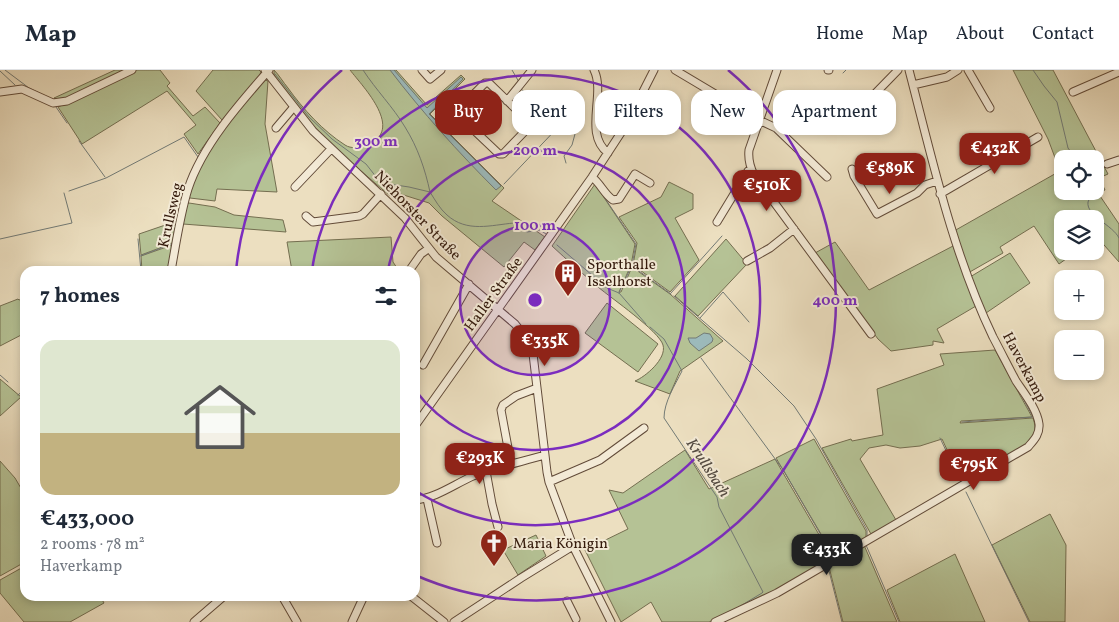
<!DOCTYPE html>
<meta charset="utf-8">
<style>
body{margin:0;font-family:Vollkorn,serif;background:#f2f2f3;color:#1f2937;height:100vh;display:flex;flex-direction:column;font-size:19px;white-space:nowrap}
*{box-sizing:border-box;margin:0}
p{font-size:16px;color:#747a83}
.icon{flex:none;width:28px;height:28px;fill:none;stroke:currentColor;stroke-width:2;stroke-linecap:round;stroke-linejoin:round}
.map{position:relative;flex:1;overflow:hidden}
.sheet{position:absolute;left:20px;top:196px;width:400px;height:335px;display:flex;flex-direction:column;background:#fff;border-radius:15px;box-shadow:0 2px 8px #0003}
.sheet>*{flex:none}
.banner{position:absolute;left:435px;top:20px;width:475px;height:45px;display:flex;gap:10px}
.fabs{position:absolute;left:1054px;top:80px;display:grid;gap:10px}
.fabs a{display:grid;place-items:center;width:50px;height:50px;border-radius:10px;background:#fff;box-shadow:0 2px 8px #0003;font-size:25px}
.price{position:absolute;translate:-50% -42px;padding:0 11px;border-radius:10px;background:#8f2418;color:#fff;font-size:16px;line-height:32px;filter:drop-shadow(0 1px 2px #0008)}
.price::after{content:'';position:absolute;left:50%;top:30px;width:15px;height:11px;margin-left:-8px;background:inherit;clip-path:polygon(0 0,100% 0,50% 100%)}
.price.selected{background:#222;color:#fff}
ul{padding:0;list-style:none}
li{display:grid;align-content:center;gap:10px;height:265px;padding:0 20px}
li span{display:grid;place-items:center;height:155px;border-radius:15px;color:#555}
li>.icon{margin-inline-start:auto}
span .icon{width:90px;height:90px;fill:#fffc;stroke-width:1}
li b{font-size:21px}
h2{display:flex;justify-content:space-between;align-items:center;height:60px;padding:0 20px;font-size:21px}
.chip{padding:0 18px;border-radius:15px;background:#fff;box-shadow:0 2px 8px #0003;font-size:18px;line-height:45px}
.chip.selected{background:#8f2418;color:#fff}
header{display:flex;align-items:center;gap:30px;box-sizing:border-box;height:70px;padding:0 25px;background:#fff;border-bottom:1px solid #e0e1e3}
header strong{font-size:24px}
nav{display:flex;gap:28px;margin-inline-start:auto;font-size:18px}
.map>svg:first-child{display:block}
.green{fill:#b5c295;stroke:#746e50;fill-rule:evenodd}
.water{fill:#9cbabb;stroke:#727a75}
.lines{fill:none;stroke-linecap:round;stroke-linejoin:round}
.stream{stroke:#727a75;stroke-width:1}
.minor-casing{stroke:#624b39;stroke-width:9}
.minor{stroke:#f3ead6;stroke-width:7}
.ring{fill:none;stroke:#7b2cbf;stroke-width:2.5}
.labels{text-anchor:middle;stroke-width:4;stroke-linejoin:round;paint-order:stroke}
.street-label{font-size:15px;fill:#341a0c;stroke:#f3ead6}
.poi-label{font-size:15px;fill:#341a0c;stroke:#f3ead6;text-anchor:start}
.water-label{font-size:16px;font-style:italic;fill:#534a41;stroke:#f3ead6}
.centre{fill:#7b2cbf;stroke:#f3ead6;stroke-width:2.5}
.ring-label{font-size:15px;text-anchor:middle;font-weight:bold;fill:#7b2cbf;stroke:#f3ead6;stroke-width:4;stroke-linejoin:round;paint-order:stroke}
</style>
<header>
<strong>Map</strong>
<nav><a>Home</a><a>Map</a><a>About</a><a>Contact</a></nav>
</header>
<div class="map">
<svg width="1119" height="552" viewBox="0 0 1119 552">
<rect width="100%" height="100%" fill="#ecdfc0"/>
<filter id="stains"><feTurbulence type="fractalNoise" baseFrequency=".004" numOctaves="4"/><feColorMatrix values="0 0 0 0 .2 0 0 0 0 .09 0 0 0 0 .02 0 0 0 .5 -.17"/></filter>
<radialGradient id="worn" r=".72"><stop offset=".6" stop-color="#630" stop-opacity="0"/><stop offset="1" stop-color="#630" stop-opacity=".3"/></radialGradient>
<path class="green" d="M115,0H127L66,29L58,30L54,28Z
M136,0H160L170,13L167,16L193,46L205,37L220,53L198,84L184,64L196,55L167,21L82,74L58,37Z
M213,0H259L261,2L258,9L222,50L196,21Z
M274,0C279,5 283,12 288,18C303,39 323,61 345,75C351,79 360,78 367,75C405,60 364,18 350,0H396L427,35L461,5L465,9L430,44L504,118L492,131L545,167L535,180L524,172L504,197L442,146L429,133L394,122L390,126L332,76L306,48L274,6Z
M1013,0H1053L1108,104L1099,108L1105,120L1098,123L1119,154V192L1097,167L1095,168V149H1062V181H1077L1059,194L1034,156L1000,177L1003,183L968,203L954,161L1060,101L1048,69ZM1062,89H1095V121H1062Z
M265,10L268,11L265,54L277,122L217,119L215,131L190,128L188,125L204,87L225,56Z
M669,112L693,124V139L675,148L699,190L670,222L633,195L637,173L619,147L661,127Z
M595,114L635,174L631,195L619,222H621L632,197L670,224L723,271L680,301L670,324L635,311C645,307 667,289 663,275C659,261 611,228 598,217C582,203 567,190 552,176Z
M189,133L215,137L234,145L283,150L286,162L183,154L186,135Z
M177,151L173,173L141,185L139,164Z
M391,167L393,192L399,201H292L287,172Z
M726,169L747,194L698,246L675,226Z
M835,172L869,220L953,176L976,236L937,259L944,273L933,271V275L891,281L878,269L815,183Z
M175,174L169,201H142L141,186Z
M1010,183L1030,213L986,243L970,207Z
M18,229L19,230L22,229L25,234V263L0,276V236Z
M607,233L658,274L638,302L585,263Z
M995,280L1032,347L961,351L960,353L1033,348C1037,360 1035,366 1027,375L962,412L942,369L920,376L900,378L886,375L869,378L860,389L896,450L871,464L822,378L851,369L852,371L883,365L877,319L944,295L940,284Z
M0,309L21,327L0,346Z
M814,369L866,461V468L834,486L776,388Z
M685,380L709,419L775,389L832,487L769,524L709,552H662L651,532L621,552L585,480L628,459L609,420L623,423Z
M0,391L15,408L25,425V492L0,506Z
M1050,444L1066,475L1065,552H1030L992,475Z
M536,465L546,486L518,505L503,480Z
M864,475L897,552H843L829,497L834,494V492Z
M955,484L985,552H900L887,520Z
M25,496V526H100L104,533L70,552H24L0,523V510Z"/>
<path class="water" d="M390,0H394L427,38L461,7L463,9L429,44L501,116L496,120C458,82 422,42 390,0Z
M704,263L710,264L713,269L712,272L699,281L690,273L688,268H696Z"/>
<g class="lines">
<path class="stream" d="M5,0L29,18L47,27
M363,0C376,20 393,37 405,57C418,78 425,99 430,122
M512,0L519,12
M1033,0L1044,16L1057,32L1068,78L1076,89
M0,1L15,15
M843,3L846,0
M275,4L309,47L332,69L366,94L377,108L389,114L409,117L430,122C435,130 440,139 447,145C467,163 491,155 514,153L527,162L540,160L546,164
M56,37L67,53
M563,53L575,64L572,75L564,86L566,93
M79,71L105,107
M504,114L562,53L521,19
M69,121L106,108L184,67L198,87
M1094,121C1093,125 1089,128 1088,132C1086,146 1113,155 1119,168
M604,127L636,174L632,195L619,223
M0,169L72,153L64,123
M138,169L141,201
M557,175L607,218L619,223L646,254
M140,186L172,174
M632,196L671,224
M671,223L722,166
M674,226L747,289L794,336L816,369L867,460V467
M700,248L723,222L749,252
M650,257L664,269L682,301C675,315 664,332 664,348L717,427L719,437L763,522L762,523L732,541
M701,288L784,401L833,486
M0,305L8,312
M18,325L25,319
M962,352L1033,347L1019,321
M940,368L961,412
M966,422L1029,552
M866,475L899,552
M828,497L842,552"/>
<g class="minor-casing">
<path id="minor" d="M265,0L313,61L405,148L436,187L515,254L526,268L533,284L547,402L549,412L573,476L611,552
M422,0L430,9L441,0
M594,0C606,24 583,64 608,83
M675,0L759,50L776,58L827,107
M777,0L749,80C748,89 750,97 754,105L871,264
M828,0H829
M968,0L990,38
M485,13H489L529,52V57L503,84H499L458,45V40Z
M913,15L947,7L958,0
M0,22L22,19L53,33L67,31L132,0
M1073,22L1119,2
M507,31L532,0
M854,37L865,34L898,0
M276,58L293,38
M1107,94L1119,90
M852,99L854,106L877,144L917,123L925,115L937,111
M592,107C601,114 604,124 613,130L619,129L635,104L650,113
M295,117L331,79
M940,124L1038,67
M306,146L313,152L359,146L363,144L381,124
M717,152L748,101L751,99
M747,191L770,178L794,159
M171,201C176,174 180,145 188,119C202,76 239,34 269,0
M409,201L421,184L428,179
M423,295L469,214
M415,356L592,107L626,55L654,0
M511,394L501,340L503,335L516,326L537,318
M486,401L492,434L498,457
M549,412L600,390L644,358
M427,429L437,473
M415,430C436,428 453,415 473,406C496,397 521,392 545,385
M282,526L297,552
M411,526L444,552
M567,531L576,549
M194,552L224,526
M352,552L364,526
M454,552L521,508L573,476
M715,552L777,523L1028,377C1034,370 1040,364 1039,354C1037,339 1024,323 1016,311C1008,296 1001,282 993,267C952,181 933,92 909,0"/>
</g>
<use href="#minor" class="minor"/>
</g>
<circle cx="535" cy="230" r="75" fill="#7b2cbf" fill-opacity=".12"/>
<g class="ring">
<circle cx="535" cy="230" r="75"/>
<path d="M388 200A150 150 0 1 1 415 320"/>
<path d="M312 201A225 225 0 1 1 416 421"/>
<path d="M236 201A300 300 0 0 1 342 0M728 0A300 300 0 0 1 415 505"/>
</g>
<defs>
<g id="building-pin" transform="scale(1.4375)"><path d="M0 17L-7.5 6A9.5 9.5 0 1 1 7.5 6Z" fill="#8f2418" stroke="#f3ead6"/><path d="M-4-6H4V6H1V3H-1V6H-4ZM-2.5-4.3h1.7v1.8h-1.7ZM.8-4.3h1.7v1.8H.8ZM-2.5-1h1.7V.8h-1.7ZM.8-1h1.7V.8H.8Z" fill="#fff"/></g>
<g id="church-pin" transform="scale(1.4375)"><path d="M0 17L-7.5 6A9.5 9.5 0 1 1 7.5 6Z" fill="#8f2418" stroke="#f3ead6"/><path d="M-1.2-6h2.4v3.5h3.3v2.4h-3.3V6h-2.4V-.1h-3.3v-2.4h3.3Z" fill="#fff"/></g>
</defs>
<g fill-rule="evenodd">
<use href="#building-pin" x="568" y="203"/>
<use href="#church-pin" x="494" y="473"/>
</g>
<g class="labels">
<g class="street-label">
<text transform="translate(170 145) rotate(-77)" y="5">Krullsweg</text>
<text transform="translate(418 145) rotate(46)" y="5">Niehorster Straße</text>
<text transform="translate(493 224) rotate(-54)" y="5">Haller Straße</text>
<text transform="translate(1025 297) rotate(62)" y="5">Haverkamp</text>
</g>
<g class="poi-label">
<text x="587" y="199">Sporthalle<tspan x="587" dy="17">Isselhorst</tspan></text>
<text x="513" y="478">Maria Königin</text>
</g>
<g class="water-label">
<text transform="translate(709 397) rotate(57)" y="6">Krullsbach</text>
</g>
</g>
<circle cx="535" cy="230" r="8" class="centre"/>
<g class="ring-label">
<text x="376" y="76">300 m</text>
<text x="535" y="85">200 m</text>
<text x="535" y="160">100 m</text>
<text x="835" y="235">400 m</text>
</g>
<rect width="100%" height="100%" filter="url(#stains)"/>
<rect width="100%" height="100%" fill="url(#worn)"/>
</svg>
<div class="fabs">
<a><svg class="icon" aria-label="locate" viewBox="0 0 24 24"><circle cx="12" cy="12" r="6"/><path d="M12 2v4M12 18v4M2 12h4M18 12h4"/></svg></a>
<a><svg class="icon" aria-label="layers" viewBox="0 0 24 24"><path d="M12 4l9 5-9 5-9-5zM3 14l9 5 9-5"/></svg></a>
<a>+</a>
<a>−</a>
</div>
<b class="price" style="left:995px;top:105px">€432K</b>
<b class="price" style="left:890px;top:125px">€589K</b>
<b class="price" style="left:767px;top:142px">€510K</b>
<b class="price" style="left:545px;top:297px">€335K</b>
<b class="price" style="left:480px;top:415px">€293K</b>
<b class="price" style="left:974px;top:421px">€795K</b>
<b class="price selected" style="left:827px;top:506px">€433K</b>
<div class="banner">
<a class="chip selected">Buy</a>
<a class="chip">Rent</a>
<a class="chip">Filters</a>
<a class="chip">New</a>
<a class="chip">Apartment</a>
</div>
<section class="sheet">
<h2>7 homes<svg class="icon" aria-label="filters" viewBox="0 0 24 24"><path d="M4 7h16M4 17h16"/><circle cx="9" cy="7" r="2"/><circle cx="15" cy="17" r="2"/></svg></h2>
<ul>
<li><span style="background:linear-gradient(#dfe7d0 60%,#c2b280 0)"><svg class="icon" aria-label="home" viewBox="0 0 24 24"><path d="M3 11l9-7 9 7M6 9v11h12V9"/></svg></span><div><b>€433,000</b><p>2 rooms · 78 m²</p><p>Haverkamp</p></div></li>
</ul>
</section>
</div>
